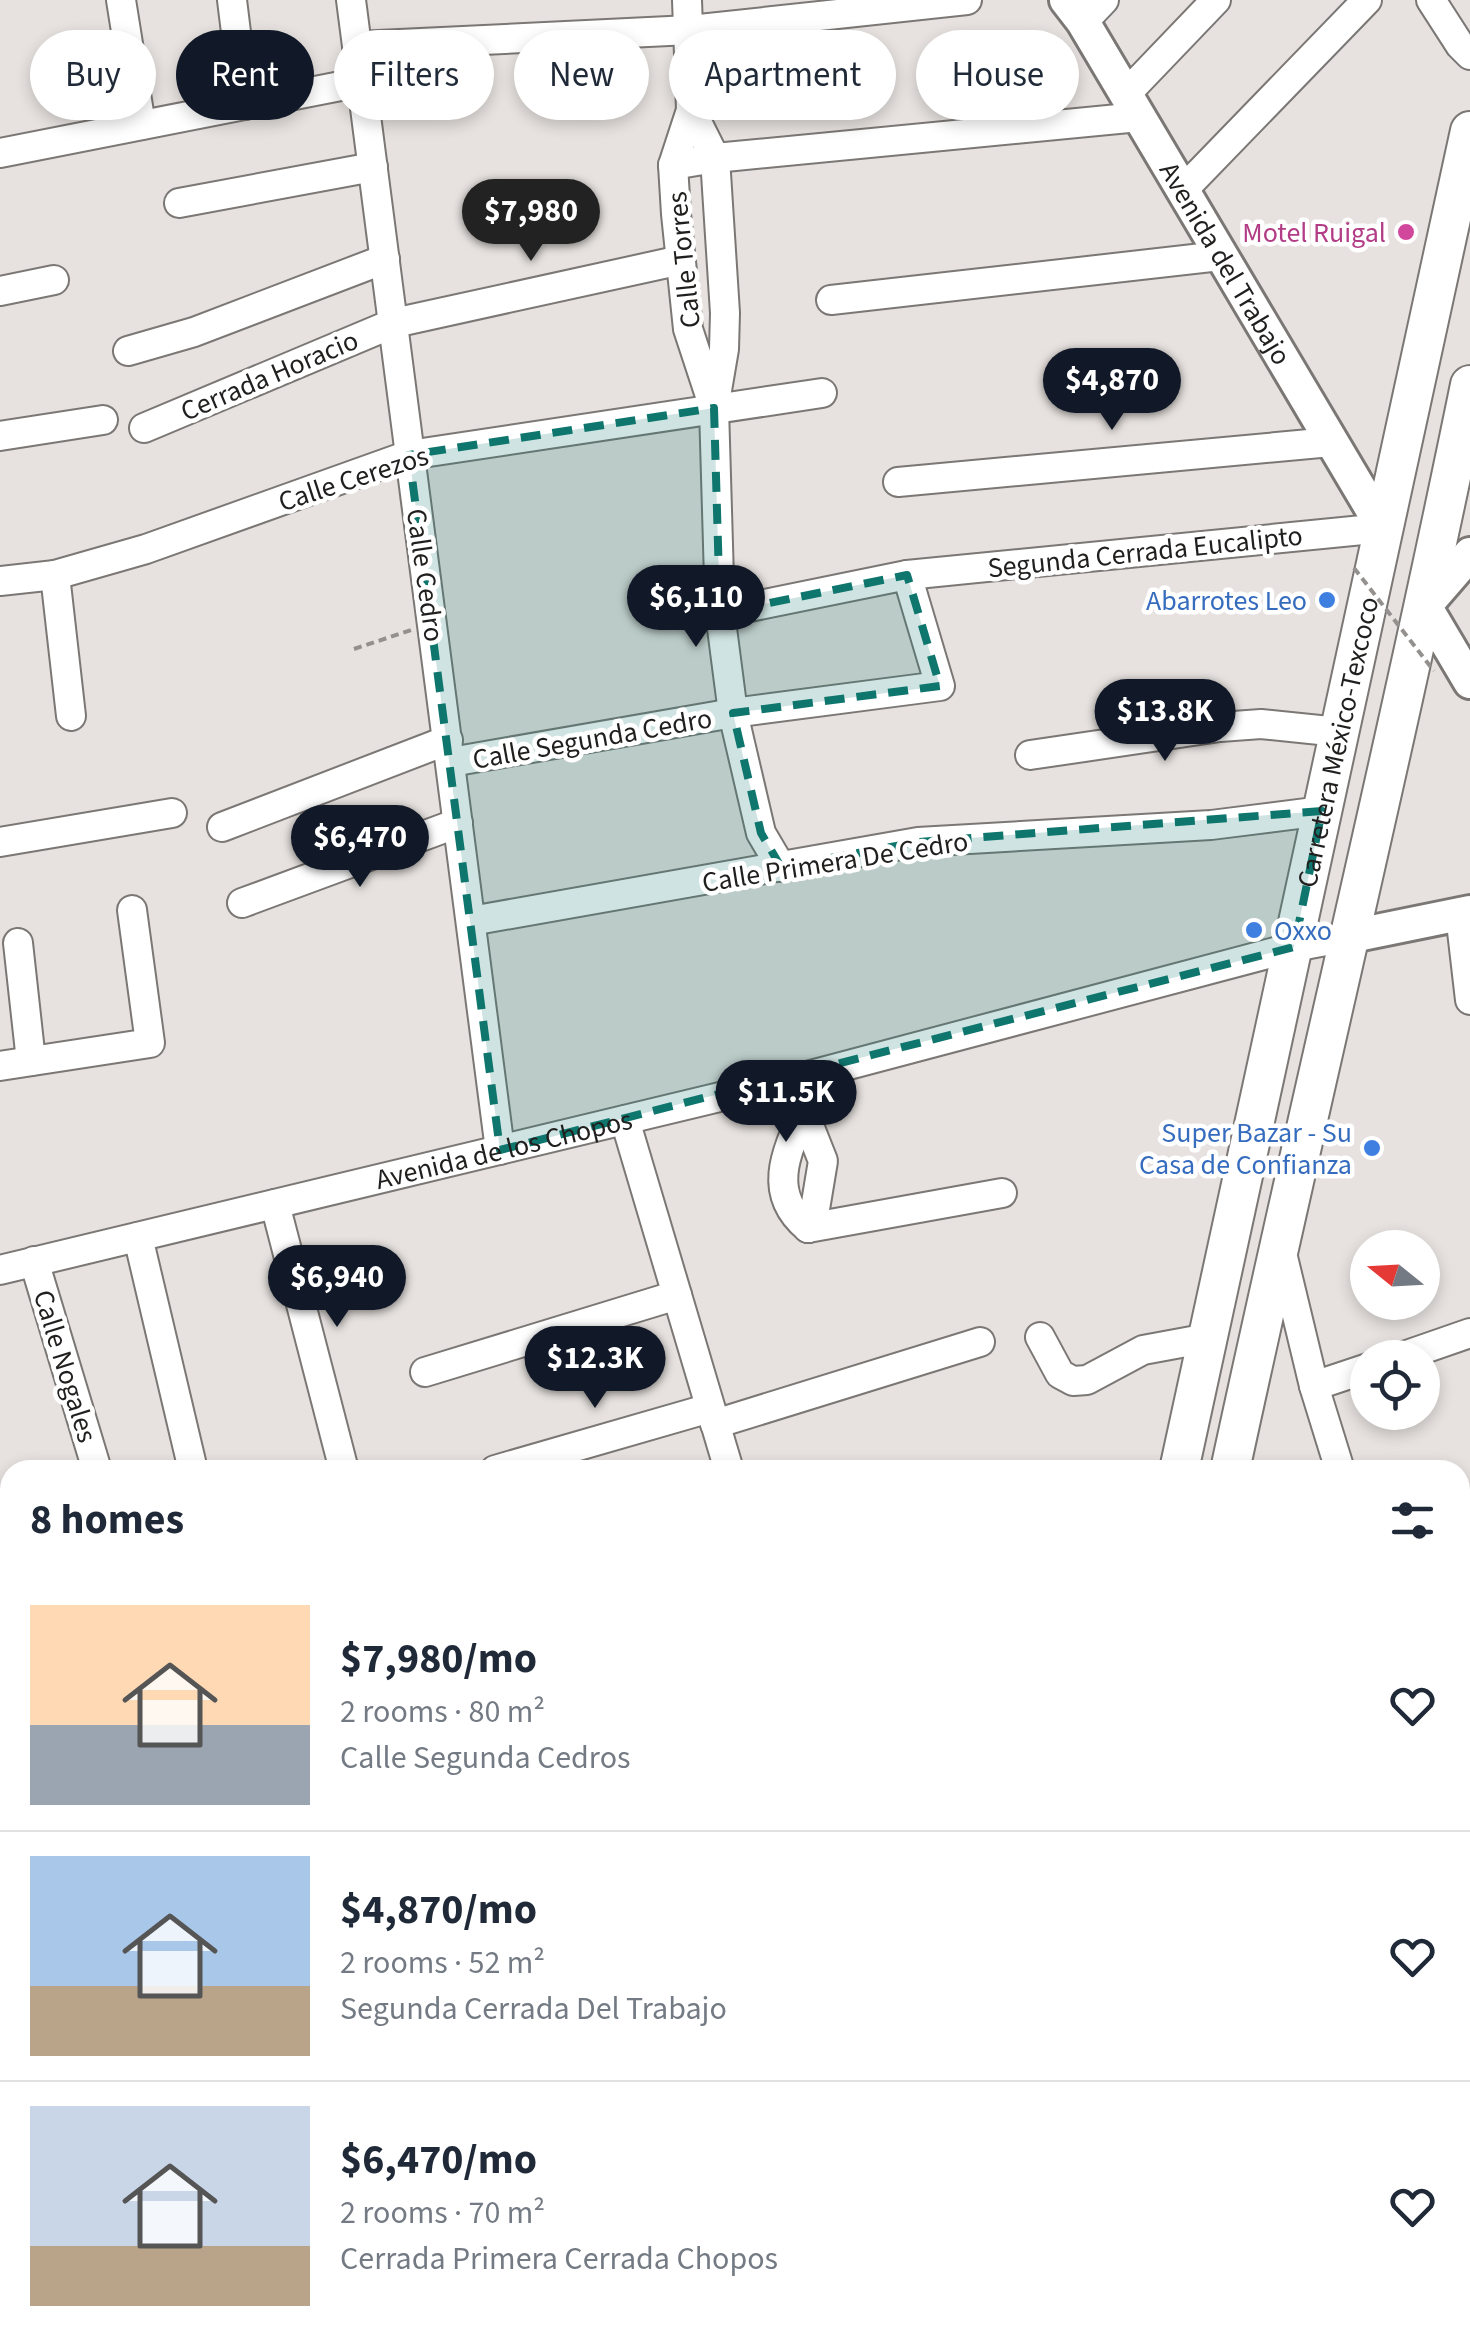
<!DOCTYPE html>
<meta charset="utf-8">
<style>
body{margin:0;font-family:"Source Sans 3",sans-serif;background:#f6f6f7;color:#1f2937;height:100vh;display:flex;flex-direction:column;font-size:38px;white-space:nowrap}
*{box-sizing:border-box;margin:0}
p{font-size:32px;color:#747a83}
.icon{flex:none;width:55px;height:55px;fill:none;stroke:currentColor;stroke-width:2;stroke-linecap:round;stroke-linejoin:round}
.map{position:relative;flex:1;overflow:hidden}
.panel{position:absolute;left:0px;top:1460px;width:1470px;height:892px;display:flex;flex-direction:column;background:#fff;border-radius:30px 30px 0 0;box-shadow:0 5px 15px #0003}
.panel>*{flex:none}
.hud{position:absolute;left:30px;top:30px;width:1410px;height:90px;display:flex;gap:20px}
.needle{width:65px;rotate:288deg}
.tools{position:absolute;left:1350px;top:1230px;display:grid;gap:20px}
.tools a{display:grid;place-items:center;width:90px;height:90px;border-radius:50%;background:#fff;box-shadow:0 5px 15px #0003;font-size:50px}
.price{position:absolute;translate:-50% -85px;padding:0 22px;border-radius:35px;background:#111827;color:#fff;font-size:32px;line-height:65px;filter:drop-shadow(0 2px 5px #0008)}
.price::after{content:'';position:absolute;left:50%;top:60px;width:30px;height:22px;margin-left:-15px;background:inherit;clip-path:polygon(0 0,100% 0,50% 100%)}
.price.selected{background:#222;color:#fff}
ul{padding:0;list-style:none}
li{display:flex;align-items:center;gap:30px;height:250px;padding:0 30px}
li+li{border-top:2px solid #e0e1e3}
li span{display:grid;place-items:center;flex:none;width:280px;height:200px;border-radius:0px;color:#555}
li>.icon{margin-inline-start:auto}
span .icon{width:120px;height:120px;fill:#fffc;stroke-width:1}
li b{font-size:42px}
h2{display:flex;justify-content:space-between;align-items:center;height:120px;padding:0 30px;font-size:42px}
.pill{padding:0 35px;border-radius:45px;background:#fff;box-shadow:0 5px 15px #0003;font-size:35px;line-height:90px}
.pill.selected{background:#111827;color:#fff}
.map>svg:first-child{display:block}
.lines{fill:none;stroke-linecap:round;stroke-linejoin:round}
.minor-casing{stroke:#7b7774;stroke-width:32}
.major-casing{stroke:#7b7774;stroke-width:38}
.highway-casing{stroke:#7b7774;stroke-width:42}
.path{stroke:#94908e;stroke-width:4;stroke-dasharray:8 5;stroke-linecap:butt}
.minor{stroke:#fff;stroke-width:28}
.major{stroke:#fff;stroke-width:32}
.highway{stroke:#fff;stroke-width:38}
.path-bridge{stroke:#94908e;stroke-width:4;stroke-dasharray:8 5;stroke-linecap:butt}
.marked{fill:#0f766e;fill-opacity:0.2;stroke:#0f766e;stroke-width:8;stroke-dasharray:20 12;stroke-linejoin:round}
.hotel-dot{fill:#d1479c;stroke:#fff;stroke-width:4}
.shop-dot{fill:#3f7fe0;stroke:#fff;stroke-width:4}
.labels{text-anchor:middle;stroke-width:9;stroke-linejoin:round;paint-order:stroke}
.hotel-label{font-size:28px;fill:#b23c85;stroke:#fff;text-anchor:end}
.street-label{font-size:28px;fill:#211f1e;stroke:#fff}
.shop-label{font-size:28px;fill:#366cbe;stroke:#fff;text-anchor:end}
</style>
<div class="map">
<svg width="1470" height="2352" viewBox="0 0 1470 2352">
<rect width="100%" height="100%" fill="#e7e2df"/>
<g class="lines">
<g class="minor-casing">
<g id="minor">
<path d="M121,0L141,125"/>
<path d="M232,0L245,105"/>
<path d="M351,0L500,1150"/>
<path d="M687,0L691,110L673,165L676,214L688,329L712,402"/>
<path d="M1431,0L1460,45L1470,55"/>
<path d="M1083,22L1104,0"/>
<path d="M357,46L690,30L967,0"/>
<path d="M1125,95L1216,0"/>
<path d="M691,110L715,158L725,313L724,349L714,408L720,613L733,713L761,833L781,867"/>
<path d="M0,153L361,82"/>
<path d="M673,165L715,158L1139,117"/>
<path d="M1182,191L1367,0"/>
<path d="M179,203L373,167"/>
<path d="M0,291L54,280"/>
<path d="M831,300L1220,256"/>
<path d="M128,351L194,332L385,259"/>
<path d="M144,428L394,323L681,260"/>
<path d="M0,436L103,420"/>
<path d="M898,482L1331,442"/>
<path d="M55,575L71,716"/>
<path d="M0,581L55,575L146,549L409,455L822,393"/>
<path d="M720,613L907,575L1383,528"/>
<path d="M1030,755L1220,727L1261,724L1339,732"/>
<path d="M451,762L733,713L940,686L907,575"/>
<path d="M222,827L448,740"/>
<path d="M0,842L172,813"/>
<path d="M242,903L458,823"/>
<path d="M1460,914L1470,1000"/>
<path d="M471,921L918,842L1211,825L1322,811"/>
<path d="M18,943L31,1061"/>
<path d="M0,1066L150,1043L132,910"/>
<path d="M807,1076L804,1113L823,1161L814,1215L808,1228"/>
<path d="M804,1113C785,1154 767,1194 808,1228"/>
<path d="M625,1120L729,1470"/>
<path d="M275,1204L344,1470"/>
<path d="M808,1228L1002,1193"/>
<path d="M138,1237L193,1470"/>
<path d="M1281,1249L1314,1386L1340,1470"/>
<path d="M34,1261L97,1470"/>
<path id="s1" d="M0,1270L807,1076L1294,947L1347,937"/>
<path d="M1040,1337L1060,1374L1073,1381L1087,1380L1143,1350L1208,1338"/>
<path d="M1398,1358L1470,1333"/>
<path d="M425,1372L677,1295"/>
<path d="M1314,1386L1368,1368"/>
<path d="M715,1424L980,1342"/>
<path d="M495,1470L710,1408"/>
<path d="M0,1516L10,1521"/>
<path d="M1460,1540L1470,1536"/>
<path d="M0,1547L10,1543"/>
<path d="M1460,1645L1470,1642"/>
<path d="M1460,1751L1470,1748"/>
<path d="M0,1754L4,1767"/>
<path d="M1460,1843L1470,1872"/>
<path d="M1460,1900L1470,1897"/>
<path d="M0,1941L10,1938"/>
<path d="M0,2087L10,2084"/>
<path d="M1460,2115L1470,2111"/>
<path d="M0,2228L4,2244"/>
<path d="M363,2342L366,2352"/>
<path d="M589,2342L592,2352"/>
<path d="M730,2342L733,2352"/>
<path d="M1218,2342L1219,2352"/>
<path d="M1296,2342L1300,2352"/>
<path d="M1460,2342L1463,2352"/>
<path d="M197,2352L228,2342"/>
<path d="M767,2352L798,2342"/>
<path d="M896,2352L898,2342"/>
<path d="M1109,2352L1111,2342"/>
<path d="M1143,2352L1145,2342"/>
<path d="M1178,2352L1181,2342"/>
</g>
</g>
<g class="major-casing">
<g id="major">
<path id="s2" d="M1066,0L1083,22L1383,528"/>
<path d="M1470,554L1425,606L1470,682"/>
<path d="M1347,937L1470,912"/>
</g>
</g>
<g class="highway-casing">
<g id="highway">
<path id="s3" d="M1179,1470L1470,131"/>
<path d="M1230,1470C1308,1108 1396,748 1470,385"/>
<path d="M984,2352L986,2342"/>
<path d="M1039,2352L1042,2342"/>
</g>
</g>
<path class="path" d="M354,649L411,630"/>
<use href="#minor" class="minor"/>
<use href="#major" class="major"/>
<use href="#highway" class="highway"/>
<path class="path-bridge" d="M1354,568L1434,671"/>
</g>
<path class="marked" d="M714,408L720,613L907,575L940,686L733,713L761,833L781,867L918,842L1322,811L1294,947L500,1150L409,455Z"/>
<circle class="hotel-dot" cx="1406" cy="232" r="10"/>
<g class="shop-dot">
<circle cx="1327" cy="600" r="10"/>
<circle cx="1254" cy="930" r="10"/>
<circle cx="1372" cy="1148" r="10"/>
</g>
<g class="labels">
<g class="hotel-label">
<text x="1386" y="242">Motel Ruigal</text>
</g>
<g class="street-label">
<text transform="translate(683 260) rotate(-96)" y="10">Calle Torres</text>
<text dy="10" stroke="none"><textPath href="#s2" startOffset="308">Avenida del Trabajo</textPath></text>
<text transform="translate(269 375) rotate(-23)" y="10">Cerrada Horacio</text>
<text transform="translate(353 478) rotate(-18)" y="10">Calle Cerezos</text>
<text transform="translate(1145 551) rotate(-6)" y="10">Segunda Cerrada Eucalipto</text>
<text transform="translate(426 575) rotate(82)" y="10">Calle Cedro</text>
<text transform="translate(592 738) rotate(-10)" y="10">Calle Segunda Cedro</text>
<text dy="10" stroke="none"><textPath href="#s3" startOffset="745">Carretera México-Texcoco</textPath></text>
<text transform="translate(835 861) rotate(-9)" y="10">Calle Primera De Cedro</text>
<text dy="10" stroke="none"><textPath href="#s1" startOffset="518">Avenida de los Chopos</textPath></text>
<text transform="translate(66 1366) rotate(73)" y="10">Calle Nogales</text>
</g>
<g class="shop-label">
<text x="1307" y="610">Abarrotes Leo</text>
<text x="1274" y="940" text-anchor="start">Oxxo</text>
<text x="1352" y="1142">Super Bazar - Su<tspan x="1352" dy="32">Casa de Confianza</tspan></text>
</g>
</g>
</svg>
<div class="tools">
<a><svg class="needle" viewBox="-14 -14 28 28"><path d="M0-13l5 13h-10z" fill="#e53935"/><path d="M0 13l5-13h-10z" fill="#747a83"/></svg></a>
<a><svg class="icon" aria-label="locate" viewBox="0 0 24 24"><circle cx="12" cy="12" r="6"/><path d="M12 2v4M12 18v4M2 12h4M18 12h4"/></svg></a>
</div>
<b class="price selected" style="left:531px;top:264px">$7,980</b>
<b class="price" style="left:1112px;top:433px">$4,870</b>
<b class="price" style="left:696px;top:650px">$6,110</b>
<b class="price" style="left:1165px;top:764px">$13.8K</b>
<b class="price" style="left:360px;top:890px">$6,470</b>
<b class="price" style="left:786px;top:1145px">$11.5K</b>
<b class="price" style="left:337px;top:1330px">$6,940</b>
<b class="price" style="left:595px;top:1411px">$12.3K</b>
<div class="hud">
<a class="pill">Buy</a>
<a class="pill selected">Rent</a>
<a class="pill">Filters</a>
<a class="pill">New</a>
<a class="pill">Apartment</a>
<a class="pill">House</a>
</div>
<section class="panel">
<h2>8 homes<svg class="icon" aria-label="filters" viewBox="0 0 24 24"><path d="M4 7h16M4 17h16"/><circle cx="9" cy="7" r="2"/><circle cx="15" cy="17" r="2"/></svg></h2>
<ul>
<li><span style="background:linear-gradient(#ffd9b3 60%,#9aa5b1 0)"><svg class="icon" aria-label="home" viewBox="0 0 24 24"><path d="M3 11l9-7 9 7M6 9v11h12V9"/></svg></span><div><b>$7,980/mo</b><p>2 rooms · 80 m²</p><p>Calle Segunda Cedros</p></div><svg class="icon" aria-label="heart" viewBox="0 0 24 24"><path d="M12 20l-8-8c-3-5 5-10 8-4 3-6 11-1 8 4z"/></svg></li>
<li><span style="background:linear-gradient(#a9c7e8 65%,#b9a48a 0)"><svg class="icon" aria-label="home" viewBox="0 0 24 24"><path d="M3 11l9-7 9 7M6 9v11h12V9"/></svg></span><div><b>$4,870/mo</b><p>2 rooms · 52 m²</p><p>Segunda Cerrada Del Trabajo</p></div><svg class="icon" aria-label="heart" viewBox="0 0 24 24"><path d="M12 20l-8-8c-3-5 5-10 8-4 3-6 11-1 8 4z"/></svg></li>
<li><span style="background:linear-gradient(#c9d6e8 70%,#b9a48a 0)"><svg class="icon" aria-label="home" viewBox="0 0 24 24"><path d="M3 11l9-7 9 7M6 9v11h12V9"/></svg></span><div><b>$6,470/mo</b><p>2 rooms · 70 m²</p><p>Cerrada Primera Cerrada Chopos</p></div><svg class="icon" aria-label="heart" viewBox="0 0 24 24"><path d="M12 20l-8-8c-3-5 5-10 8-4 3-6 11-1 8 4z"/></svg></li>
</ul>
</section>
</div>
